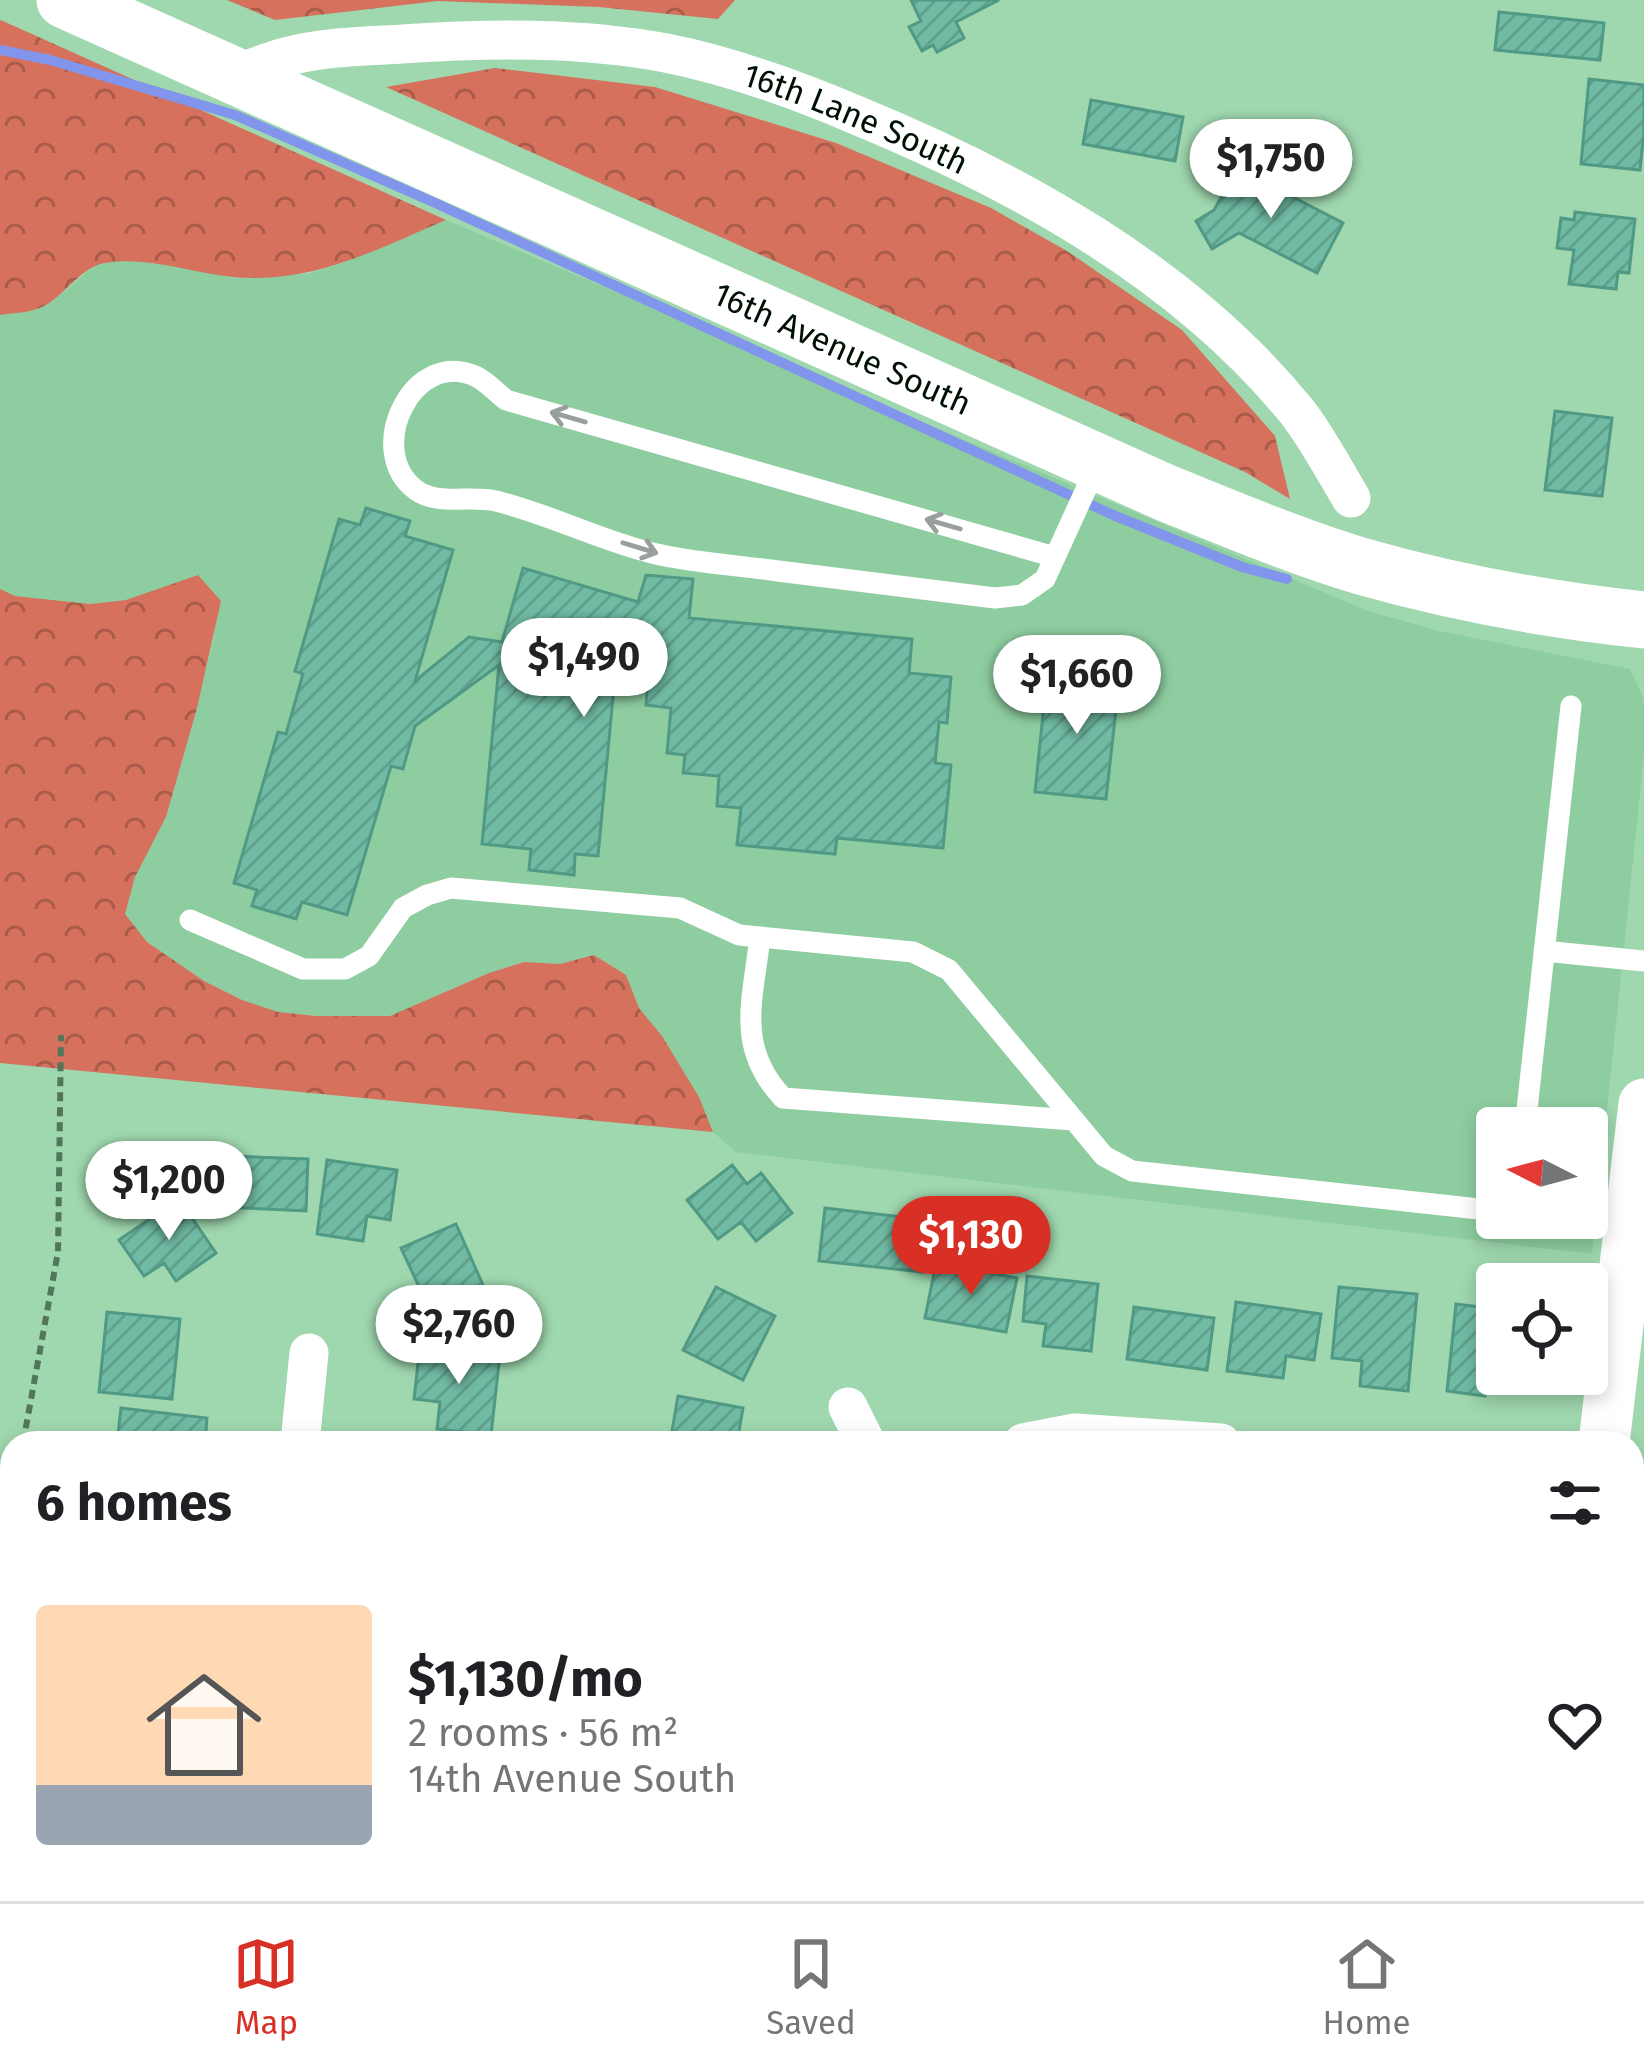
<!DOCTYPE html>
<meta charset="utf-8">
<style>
body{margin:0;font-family:"Fira Sans",sans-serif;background:#f2f2f2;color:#202124;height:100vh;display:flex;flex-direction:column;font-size:45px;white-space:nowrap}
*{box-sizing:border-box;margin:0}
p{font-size:39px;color:#757577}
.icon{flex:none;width:66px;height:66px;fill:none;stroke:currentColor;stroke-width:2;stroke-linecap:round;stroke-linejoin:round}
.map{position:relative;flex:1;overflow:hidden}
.sheet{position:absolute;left:0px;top:1431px;width:1644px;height:471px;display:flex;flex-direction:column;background:#fff;border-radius:36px 36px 0 0;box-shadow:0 6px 18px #0003}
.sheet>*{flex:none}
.needle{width:78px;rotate:276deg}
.buttons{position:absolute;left:1476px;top:1107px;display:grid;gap:24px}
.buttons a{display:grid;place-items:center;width:132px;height:132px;border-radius:12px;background:#fff;box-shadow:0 6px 18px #0003;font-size:60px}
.price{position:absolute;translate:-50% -102px;padding:0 27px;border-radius:42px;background:#fff;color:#222;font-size:39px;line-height:78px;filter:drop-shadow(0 3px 6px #0008)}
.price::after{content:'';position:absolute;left:50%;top:72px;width:36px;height:27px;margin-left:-18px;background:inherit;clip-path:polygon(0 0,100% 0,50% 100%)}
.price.on{background:#d93025;color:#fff}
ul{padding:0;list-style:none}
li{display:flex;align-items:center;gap:36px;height:300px;padding:0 36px}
li span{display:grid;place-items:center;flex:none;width:336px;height:240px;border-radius:12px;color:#555}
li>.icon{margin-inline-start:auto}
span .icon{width:144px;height:144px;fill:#fffc;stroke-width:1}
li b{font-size:51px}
h2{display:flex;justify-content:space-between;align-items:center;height:144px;padding:0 36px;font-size:51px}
.tab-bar{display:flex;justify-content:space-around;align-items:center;height:168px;border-top:3px solid #e0e0e0;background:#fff;font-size:33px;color:#757577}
.tab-bar a{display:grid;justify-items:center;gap:6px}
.tab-bar .on{color:#d93025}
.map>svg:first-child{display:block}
.built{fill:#8ecda0;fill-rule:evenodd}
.forest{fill:url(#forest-crowns)}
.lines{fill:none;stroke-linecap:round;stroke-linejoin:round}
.stream{stroke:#8195ec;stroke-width:10}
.building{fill:url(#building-hatch);stroke:#509a85;stroke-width:3}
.path{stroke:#51765a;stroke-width:6;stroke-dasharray:9 6;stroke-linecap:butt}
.service{stroke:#fff;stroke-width:21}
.minor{stroke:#fff;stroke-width:39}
.tertiary{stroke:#fff;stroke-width:51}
.secondary{stroke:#fff;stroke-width:57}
.oneway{stroke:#99a09b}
.labels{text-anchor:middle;stroke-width:12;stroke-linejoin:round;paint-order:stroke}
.street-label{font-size:33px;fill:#001104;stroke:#ace4bb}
</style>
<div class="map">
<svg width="1644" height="1901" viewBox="0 0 1644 1901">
<defs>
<pattern id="forest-crowns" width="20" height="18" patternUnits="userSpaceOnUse" patternTransform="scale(3)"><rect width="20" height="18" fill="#d5715c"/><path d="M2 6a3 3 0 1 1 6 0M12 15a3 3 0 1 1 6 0" fill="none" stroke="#aa5b4a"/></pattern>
<pattern id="building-hatch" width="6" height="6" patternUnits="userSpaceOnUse" patternTransform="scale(3)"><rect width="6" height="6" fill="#71bba5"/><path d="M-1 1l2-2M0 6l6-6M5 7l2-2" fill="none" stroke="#60a08c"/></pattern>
</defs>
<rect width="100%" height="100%" fill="#9fd7ae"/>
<path class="built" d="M446,220L1368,611L1439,631L1630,669L1644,700V755L1592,1254L736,1152L713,1132L699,1097L662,1036L639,1008L626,975L594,955L560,964L524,962L489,973L390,1016H316L278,1013L242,1000L204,981L147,942L125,914L135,877L166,817L215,634L126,600L90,604L15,596L0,589V315L39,309L68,289L96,264L128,259L236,277L308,274L343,263ZM1497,1128H1587V1218H1497Z"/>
<path class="forest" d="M227,0H735L718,19L599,7L438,1L275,20Z
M0,20L3,21L446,220C375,250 313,284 233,277C190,273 148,256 105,263C79,267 62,301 37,309C26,313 11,313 0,315Z
M495,68L655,87L836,143L991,208L1067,251L1182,330L1275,436L1290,499L1245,472L386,87Z
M198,575L221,601L197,708L166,817L135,877L125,914L147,942L204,981L242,1000L278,1012L316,1016H390L489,973L524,962L560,964L594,955L626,975L639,1008L662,1036L699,1097L713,1132L0,1063V589L15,596L90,604L126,600Z"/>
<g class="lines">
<path class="stream" d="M0,50L50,60L235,115L433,202L1113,515L1242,567L1287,579"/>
</g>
<path class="building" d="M911,0H999L956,22L964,38L937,52L933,45L922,51L909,27L921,21Z
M1499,12L1604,23L1600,60L1495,50Z
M1589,79L1644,85V131L1640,170L1581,164Z
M1091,100L1183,117L1175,161L1083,144Z
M1237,168L1343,223L1317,273L1239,233L1212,249L1196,221L1214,210Z
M1575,212L1635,219L1629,273L1618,272L1616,289L1569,284L1574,250L1557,248L1561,218L1574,220Z
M1555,411L1612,418L1602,496L1545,490Z
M366,508L410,521L405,536L453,550L415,681L469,637L502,642L523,568L638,602L646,575L693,579L689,618L912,639L909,673L951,677L947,723L939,722L935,763L951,765L943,848L837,838L835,854L737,845L741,808L717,806L719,776L683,773L685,755L667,753L671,708L646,705L648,679L615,676L598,856L575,854L574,875L529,870L531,849L482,844L499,665L415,726L403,769L391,766L347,915L302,902L296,919L252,906L257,890L234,883L278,732L286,734L303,674L295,671L339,519L360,525Z
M1047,676L1119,683L1106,799L1035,792Z
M203,1155L308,1159L306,1211L201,1206Z
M327,1160L397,1170L390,1220L367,1216L363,1241L317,1234Z
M732,1165L747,1184L761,1173L792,1213L756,1241L741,1222L718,1239L687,1200Z
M179,1199L216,1253L176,1281L164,1263L144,1276L119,1240Z
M825,1208L929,1220L923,1272L819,1261Z
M456,1224L487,1294L433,1317L401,1248Z
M936,1263L1017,1278L1006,1332L925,1318Z
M1027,1276L1098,1284L1091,1351L1043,1346L1046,1324L1023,1321Z
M716,1287L775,1316L743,1380L683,1350Z
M1339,1287L1417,1294L1408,1391L1360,1386L1362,1361L1332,1358Z
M1236,1302L1321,1314L1314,1360L1286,1356L1283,1378L1227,1371Z
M1456,1304L1497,1309V1371L1488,1370L1485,1396L1447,1391Z
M1134,1307L1214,1318L1207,1370L1127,1359Z
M107,1312L180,1319L172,1399L99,1392Z
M420,1345L500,1354L491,1435L437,1429L440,1402L414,1399Z
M678,1396L743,1408L737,1443H670Z
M121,1408L207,1418L205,1443H117Z
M2,1854L12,1855V1890H33L32,1901H0Z
M55,1890H236L235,1901H53Z
M270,1890H484L483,1901H269Z
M630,1890H649L652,1901H593Z
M783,1890L826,1900V1901H780Z
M1123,1890H1178L1177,1901H1122Z
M1319,1890H1406L1405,1901H1366L1318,1896Z"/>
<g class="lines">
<path class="path" d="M23,1443L58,1252L61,1035"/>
<path class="service" d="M1055,557L506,400C497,393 487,382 477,377C413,346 363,451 416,490C437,506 471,495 496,501C549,514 599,540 652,553C693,563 736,565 778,571C850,580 922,589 995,598L1022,595L1045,579L1098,463
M190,920L303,969H345L369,956L403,908L427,895L451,888L680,908L739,935L913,952L949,970L1104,1156L1132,1171L1497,1211
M760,937C753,1000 735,1047 783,1098L1073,1120
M1544,951L1644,961
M1525,1128L1571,706
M1565,1218L1629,1225
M1632,1544L1644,1545"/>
<g class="minor">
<path id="s1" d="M233,75C250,69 267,62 285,57C322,47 364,46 402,44C490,38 580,37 666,53C732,66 795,89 856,115C1019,182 1186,274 1298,413C1318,439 1334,470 1351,498"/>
<path d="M848,1407L866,1443"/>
<path d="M300,1443L309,1353"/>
<path d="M1023,1443L1075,1433L1221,1443"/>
<path d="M0,1529L12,1535"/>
<path d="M0,1791L12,1684"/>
<path d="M1253,1901L1254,1890"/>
</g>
<path class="tertiary" d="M1604,1443L1644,1104
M1548,1901L1549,1890"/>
<path class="secondary" id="s2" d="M65,0L1166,493C1231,519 1297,547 1364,567C1456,593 1549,610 1644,620"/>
</g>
<defs><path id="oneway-shaft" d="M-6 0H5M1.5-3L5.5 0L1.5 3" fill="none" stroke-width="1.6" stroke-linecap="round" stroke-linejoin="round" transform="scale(3)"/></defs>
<g class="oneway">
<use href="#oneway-shaft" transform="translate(568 417) rotate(-164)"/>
<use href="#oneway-shaft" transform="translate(943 524) rotate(-164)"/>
<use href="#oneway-shaft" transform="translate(640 548) rotate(17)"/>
</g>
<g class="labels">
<g class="street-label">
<text dy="12" stroke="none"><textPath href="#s1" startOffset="639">16th Lane South</textPath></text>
<text dy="12" stroke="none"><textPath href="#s2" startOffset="852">16th Avenue South</textPath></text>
</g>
</g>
</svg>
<div class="buttons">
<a><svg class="needle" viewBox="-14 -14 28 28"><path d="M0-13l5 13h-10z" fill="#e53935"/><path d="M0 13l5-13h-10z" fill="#757577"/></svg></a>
<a><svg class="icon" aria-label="locate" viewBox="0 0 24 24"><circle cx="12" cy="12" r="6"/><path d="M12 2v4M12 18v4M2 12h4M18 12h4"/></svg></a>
</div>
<b class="price" style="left:1271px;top:221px">$1,750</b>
<b class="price" style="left:584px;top:720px">$1,490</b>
<b class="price" style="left:1077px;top:737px">$1,660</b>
<b class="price" style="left:169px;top:1243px">$1,200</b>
<b class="price on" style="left:971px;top:1298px">$1,130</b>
<b class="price" style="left:459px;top:1387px">$2,760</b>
<section class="sheet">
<h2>6 homes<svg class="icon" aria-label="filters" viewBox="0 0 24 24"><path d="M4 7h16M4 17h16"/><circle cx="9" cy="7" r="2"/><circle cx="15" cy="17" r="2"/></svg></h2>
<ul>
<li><span style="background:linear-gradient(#ffd9b3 75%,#9aa5b1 0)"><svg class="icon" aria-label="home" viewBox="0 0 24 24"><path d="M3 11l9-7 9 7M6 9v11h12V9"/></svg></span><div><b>$1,130/mo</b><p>2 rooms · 56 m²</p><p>14th Avenue South</p></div><svg class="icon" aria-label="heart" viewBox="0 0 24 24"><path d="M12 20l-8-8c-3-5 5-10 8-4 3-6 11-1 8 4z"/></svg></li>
</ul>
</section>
</div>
<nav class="tab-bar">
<a class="on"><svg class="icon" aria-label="map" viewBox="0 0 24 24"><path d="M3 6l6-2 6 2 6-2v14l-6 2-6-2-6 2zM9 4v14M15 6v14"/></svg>Map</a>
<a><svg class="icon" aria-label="saved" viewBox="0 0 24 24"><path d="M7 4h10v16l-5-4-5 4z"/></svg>Saved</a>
<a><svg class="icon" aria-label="home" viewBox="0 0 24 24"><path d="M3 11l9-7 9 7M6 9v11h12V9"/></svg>Home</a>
</nav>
